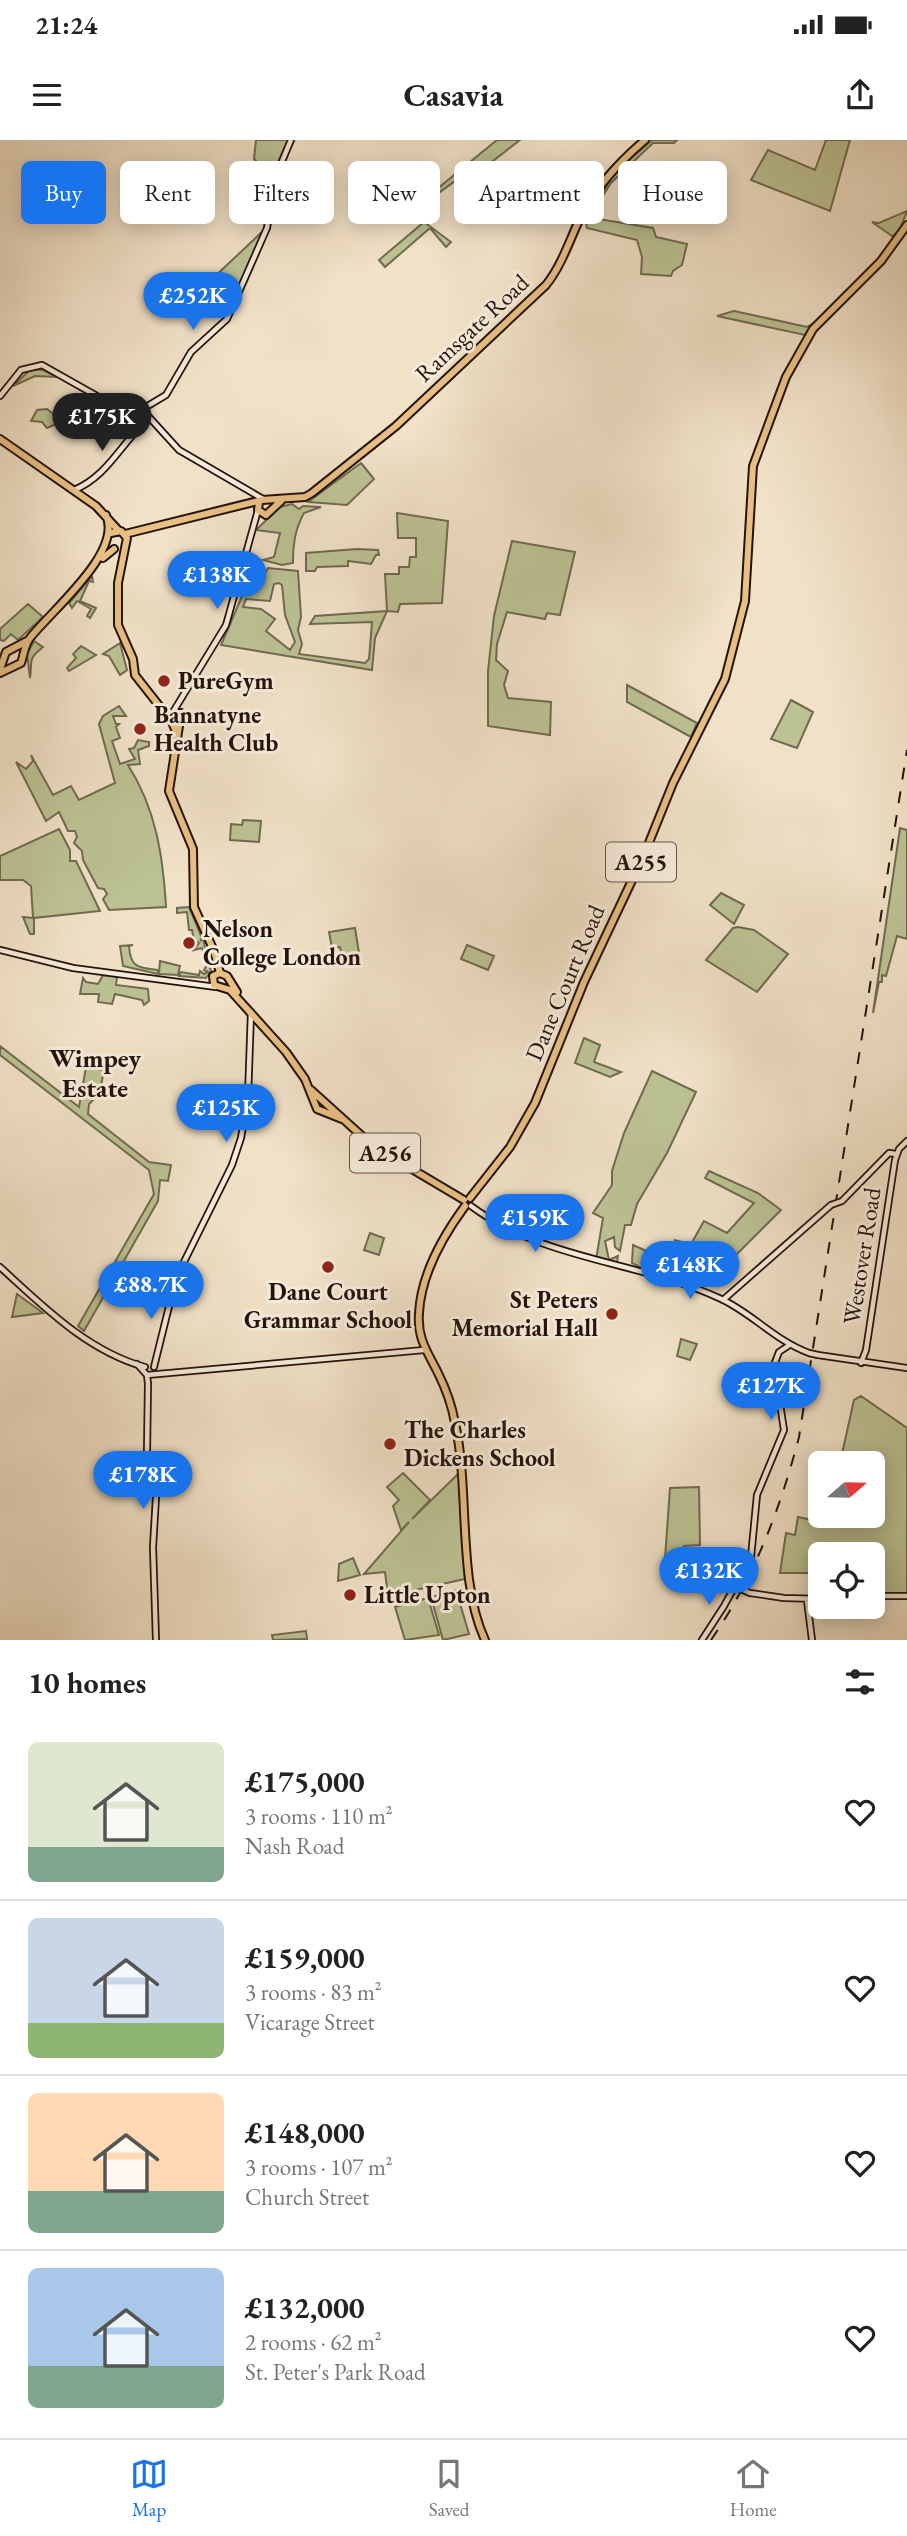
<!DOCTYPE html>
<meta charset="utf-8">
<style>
body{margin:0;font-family:"EB Garamond",serif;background:#f6f6f6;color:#222;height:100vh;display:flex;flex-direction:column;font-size:26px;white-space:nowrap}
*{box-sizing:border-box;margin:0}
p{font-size:23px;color:#767676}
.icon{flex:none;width:38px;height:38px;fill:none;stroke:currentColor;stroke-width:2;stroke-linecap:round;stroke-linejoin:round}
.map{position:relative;height:1500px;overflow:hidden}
.details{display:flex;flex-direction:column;background:#fff;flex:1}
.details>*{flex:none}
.guide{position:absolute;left:21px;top:21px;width:866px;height:63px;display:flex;gap:14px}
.needle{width:46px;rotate:70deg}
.controls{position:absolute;left:808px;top:1311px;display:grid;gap:14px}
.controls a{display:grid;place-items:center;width:77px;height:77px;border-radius:10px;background:#fff;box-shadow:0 4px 18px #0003;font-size:35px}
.price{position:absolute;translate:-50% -60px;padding:0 16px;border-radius:24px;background:#1a73e8;color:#fff;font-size:23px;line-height:46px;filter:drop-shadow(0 2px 4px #0008)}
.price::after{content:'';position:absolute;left:50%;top:42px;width:21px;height:16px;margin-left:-10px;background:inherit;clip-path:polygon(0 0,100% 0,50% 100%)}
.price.current{background:#222;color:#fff}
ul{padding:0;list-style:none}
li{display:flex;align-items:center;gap:21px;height:175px;padding:0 28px}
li+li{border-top:2px solid #e0e0e0}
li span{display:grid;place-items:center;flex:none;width:196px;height:140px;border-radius:10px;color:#555}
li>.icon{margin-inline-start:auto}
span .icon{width:84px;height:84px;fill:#fffc;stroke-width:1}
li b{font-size:30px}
h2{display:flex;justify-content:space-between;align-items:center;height:84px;padding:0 28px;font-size:30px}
.chip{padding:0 24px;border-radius:10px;background:#fff;box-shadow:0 4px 18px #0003;font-size:24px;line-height:63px}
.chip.current{background:#1a73e8;color:#fff}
.status{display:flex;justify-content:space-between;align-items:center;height:49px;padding:0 35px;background:#fff;direction:ltr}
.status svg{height:19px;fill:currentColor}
header{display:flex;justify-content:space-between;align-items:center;height:91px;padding:0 28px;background:#fff;font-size:32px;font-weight:700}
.tabs{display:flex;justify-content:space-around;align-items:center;height:98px;border-top:2px solid #e0e0e0;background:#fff;font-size:19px;color:#767676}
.tabs a{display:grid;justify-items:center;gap:4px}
.tabs .current{color:#1a73e8}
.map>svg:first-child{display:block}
.green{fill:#bcc294;stroke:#706a50;stroke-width:2;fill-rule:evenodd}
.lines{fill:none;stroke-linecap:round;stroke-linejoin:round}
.secondary-casing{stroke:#24120b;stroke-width:8}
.primary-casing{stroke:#24120b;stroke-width:10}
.secondary{stroke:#f6ecdb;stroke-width:4.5}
.primary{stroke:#e8c084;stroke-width:6}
.rail{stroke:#24120b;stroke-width:2;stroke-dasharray:12 12;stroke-linecap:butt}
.secondary-bridge-casing{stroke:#24120b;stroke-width:8;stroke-linecap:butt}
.secondary-bridge{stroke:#f6ecdb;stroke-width:4.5}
.poi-dot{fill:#8f2418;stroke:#f6ecdb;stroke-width:2.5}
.labels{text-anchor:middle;stroke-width:6;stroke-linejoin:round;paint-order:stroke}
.shield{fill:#f6ecdb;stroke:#635349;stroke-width:2}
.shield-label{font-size:23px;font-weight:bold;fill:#24120b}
.street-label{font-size:24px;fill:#24120b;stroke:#f6ecdb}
.poi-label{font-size:24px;font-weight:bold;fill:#24120b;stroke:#f6ecdb;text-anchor:start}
.neighbourhood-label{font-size:26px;font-weight:bold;fill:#24120b;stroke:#f6ecdb}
</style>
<div class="status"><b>21:24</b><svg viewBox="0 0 49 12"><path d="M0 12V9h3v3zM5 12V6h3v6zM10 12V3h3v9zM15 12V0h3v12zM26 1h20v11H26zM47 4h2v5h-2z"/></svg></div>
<header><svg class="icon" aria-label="menu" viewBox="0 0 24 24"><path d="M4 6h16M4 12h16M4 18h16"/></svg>Casavia<svg class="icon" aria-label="share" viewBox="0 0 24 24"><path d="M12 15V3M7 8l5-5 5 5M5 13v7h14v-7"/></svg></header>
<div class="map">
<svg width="907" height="1500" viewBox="0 0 907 1500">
<rect width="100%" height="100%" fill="#f1e1c7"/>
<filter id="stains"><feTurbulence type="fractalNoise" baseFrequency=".00286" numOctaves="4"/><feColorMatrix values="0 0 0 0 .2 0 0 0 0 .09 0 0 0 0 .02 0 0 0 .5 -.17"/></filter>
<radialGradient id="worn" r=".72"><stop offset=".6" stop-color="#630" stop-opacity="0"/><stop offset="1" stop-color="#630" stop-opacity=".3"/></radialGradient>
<path class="green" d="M256,0H288L272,36L254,19Z
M497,0H520L475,35L458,56L456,51L470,39L466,33L402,80L387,62L390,61L404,76Z
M652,0H677L674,3H653L611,43L602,57L598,79L653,88L656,97L687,104L682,125L673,131L671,136L641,134L642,117L637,100L587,88L585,77L599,60L612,35Z
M826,0H850L830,71L751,40L768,10L815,30Z
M907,71L898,94L892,96L872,82L879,83Z
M424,82L451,102L446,107L430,88L385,127L379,120Z
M265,89L236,155L209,142Z
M734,171L807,187L820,180L805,195L717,176Z
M31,229L43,230L57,237L35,236L13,246Z
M47,269L61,280V282L47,288L42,282L31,281L37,270Z
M361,323L374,339L347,365L308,362Z
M292,364L299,369L303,366L321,367L304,373C295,389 293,404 293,423L282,425L263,420L274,417L280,393L256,390L280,367Z
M397,373L448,381L442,463L400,464L398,472L387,471L375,498L372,530L221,505L249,440L262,438L268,428L298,431L301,477L298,490L302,504L299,514L365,523L369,519L372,482L310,484L315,476L387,471L385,434H399V427H409L410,417H416V398H398ZM279,443L282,445L285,475L295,502L290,510L266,491L275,479L261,469L243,467L246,459L270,461L274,444Z
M512,401L575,412L560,475L547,473L545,479L507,472L497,504L496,520L508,531L504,545L508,558L551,562L550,595L488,586V531L494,476Z
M357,409L378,410L379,415H376L371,424L348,421V426L317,427L315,431H306V413Z
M92,436L93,442L89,441L80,461L96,468L90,478L87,476L91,469L77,461L72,468L69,463Z
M28,464L43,477L18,500L11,494L4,501L0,500V489Z
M34,501L43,507C26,521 33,520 30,538L27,514Z
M120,503L127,530L120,535L109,516L103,514Z
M81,506L96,515L69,531L67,528L76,518L73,514Z
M627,545L697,583L691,597L627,562Z
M791,560L813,572L797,608L771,599Z
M119,566L126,576H113L116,584H119L116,587L120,598L112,601L120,624L135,619L129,609L134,608L138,600L149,602V606L138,610L140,624L128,625C156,669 163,716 166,767L109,770L103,759L107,754L104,749L98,748L83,720L82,711L74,703L77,697L75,691H68L59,672L46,681L16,622L26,629L33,621L31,615L53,655L71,646L79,660L115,643L99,584L103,576Z
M243,680L261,681L259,702L230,700L231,684L242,685Z
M900,688L907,690V799L897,796L886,836L882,835V842H879L873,873Z
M59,689L70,710V721H76L100,771L34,778V794H30L23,777L33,778L31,746L23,740H0V716Z
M721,753L744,765L734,784L710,765Z
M189,767L202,798L200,801L203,799L211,831L206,838L179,836L181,832L199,835L200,831L204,834L208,832L204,830L207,825L202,808L194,810L199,803L194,801L192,790H189L187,772L177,773V768Z
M738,787L754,790L788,814L757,852L706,820L733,788Z
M355,788L359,813L342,816L340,807L332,808L329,792Z
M133,805L129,806C130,827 138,828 158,830V834L123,826L120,806Z
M467,805L494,816L488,830L461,819Z
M160,821L180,826L178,835L159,834Z
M103,835L117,837L116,845L148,849L149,861L144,865L142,860L115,854L112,864L98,862L99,854H80L83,838L86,842L98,844Z
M584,898L600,905L594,922L621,932L610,937L575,923Z
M0,906L79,967L86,927L104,930L101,946L107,947L105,957L97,956L89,964L88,974L149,1022L171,1025L168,1041L160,1040L158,1061L84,1191L78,1186L154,1054L149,1030L0,915Z
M652,931L696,952L667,1013L637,1064L631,1085H625L620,1111L615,1107L614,1097L605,1101L609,1120L618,1116L617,1123L596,1120L603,1078L593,1073L612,1045V1031L624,993Z
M709,1031L758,1053L781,1070L721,1130L702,1114L674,1100L691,1104L704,1081L727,1093L754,1063L705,1038Z
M370,1093L384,1098L379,1115L364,1110Z
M633,1105L651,1113L643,1129L632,1123Z
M17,1154L43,1173L12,1177Z
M681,1199L697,1204L690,1220L677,1216Z
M861,1256L907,1288V1454L873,1455V1414H821V1433H780L786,1393L795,1395L798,1377L827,1383L829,1376H873V1323H840L854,1260Z
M403,1333L430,1360L412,1379L459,1333L465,1439L388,1456L385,1432L364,1434L409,1382L401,1390L393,1366L399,1360L387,1347Z
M699,1347L700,1405L684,1406V1420L665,1419L670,1348Z
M353,1418L360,1435L338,1441L339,1424Z
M456,1450L469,1494L443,1500L431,1457Z
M428,1458L439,1495L405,1500L395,1467Z
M306,1491L307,1499L273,1500L272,1495Z"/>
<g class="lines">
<g class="secondary-casing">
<path id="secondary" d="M0,256L21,230L42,225L120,269L138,283H144
M141,270L166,255L191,212L227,179L267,88L275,38L291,0
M148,276L179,310L263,359
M134,278L135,272L141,270L148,277
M74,350C106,337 120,306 143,284
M173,572L226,485L258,370
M0,810L73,828L216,847
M842,1061L889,1013L896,1014
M471,1066C545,1121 638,1121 719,1158C751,1172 774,1200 809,1213
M0,1127C43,1166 87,1211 145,1227
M723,1160L831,1065
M818,1215L907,1228
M861,1223L866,1210L895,1020L899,1009L907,1001
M137,1224L147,1235L148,1244L147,1312L156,1357L153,1407L156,1500
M154,1227L176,1138L232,1025L241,998L248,957L251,872
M147,1235L424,1210
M736,1447L750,1453L784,1458L821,1459
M873,1456H907
M807,1460L812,1500
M702,1500L724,1466L751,1417L757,1355L784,1290L774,1225L779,1212L788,1206"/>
</g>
<g class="primary-casing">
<path id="primary" d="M0,299L96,366L119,391
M259,362L258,370L266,375L281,361
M111,393L121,391L127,398L118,443V485L133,519L135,535L172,582L177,594
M125,394L262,360L305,357L312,353L396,286L546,145C562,125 570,99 581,76C597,46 619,22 645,0
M103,418L114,409
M0,529L6,512L27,501
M0,533L21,523C24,515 24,506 30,498C53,469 123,412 106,375
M171,581V573H181L169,651L193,709L194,767L214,811L220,833
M220,833L213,836L214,845L230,850L286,912L305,939L317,969L342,979
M220,833L227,836L237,852
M311,950L373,1006L464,1060
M470,1058L510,1007L535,963L584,842L644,715L673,643L725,539L745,461L753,326L786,237L813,189L881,121L907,85
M465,1066C443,1096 421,1135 419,1173C417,1198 427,1211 438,1233C446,1249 452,1266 455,1283C470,1350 457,1440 485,1500"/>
</g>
<use href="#secondary" class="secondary"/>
<use href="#primary" class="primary"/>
<path class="rail" d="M711,1500C754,1438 780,1370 799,1297L907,610"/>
<g class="secondary-bridge-casing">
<path id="secondary-bridge" d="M831,1065L842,1061
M809,1213L818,1215"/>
</g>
<use href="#secondary-bridge" class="secondary-bridge"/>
</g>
<g class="poi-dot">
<circle cx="164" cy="541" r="7"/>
<circle cx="140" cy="589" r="7"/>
<circle cx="189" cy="803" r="7"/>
<circle cx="328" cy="1127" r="7"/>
<circle cx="612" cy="1174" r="7"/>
<circle cx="390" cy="1304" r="7"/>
<circle cx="350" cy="1455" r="7"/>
</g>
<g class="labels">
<g class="shield">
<rect x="606" y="702.5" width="70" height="39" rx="5"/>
<rect x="350" y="993.5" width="70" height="39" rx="5"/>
</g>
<g class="shield-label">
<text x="641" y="730">A255</text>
<text x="385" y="1021">A256</text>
</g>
<g class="street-label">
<text transform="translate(472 188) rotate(-43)" y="8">Ramsgate Road</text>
<text transform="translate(565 843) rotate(-67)" y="8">Dane Court Road</text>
<text transform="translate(862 1116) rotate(-81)" y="8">Westover Road</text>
</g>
<g class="poi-label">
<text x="178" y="549">PureGym</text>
<text x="154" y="583">Bannatyne<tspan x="154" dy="28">Health Club</tspan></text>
<text x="203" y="797">Nelson<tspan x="203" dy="28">College London</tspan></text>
<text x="328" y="1160" text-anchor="middle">Dane Court<tspan x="328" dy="28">Grammar School</tspan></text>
<text x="598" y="1168" text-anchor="end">St Peters<tspan x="598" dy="28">Memorial Hall</tspan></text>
<text x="404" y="1298">The Charles<tspan x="404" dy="28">Dickens School</tspan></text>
<text x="364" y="1463">Little Upton</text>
</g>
<g class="neighbourhood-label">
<text x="95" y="927">Wimpey<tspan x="95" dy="30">Estate</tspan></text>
</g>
</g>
<rect width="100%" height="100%" filter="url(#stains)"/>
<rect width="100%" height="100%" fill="url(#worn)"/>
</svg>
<div class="controls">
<a><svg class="needle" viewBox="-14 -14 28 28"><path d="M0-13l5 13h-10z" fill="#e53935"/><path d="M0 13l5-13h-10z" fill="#767676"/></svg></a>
<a><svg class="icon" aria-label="locate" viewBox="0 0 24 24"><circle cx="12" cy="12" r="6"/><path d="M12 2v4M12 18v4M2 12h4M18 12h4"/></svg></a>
</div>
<b class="price" style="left:193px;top:192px">£252K</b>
<b class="price current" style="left:102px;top:313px">£175K</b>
<b class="price" style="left:217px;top:471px">£138K</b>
<b class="price" style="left:226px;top:1004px">£125K</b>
<b class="price" style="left:535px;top:1114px">£159K</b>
<b class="price" style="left:690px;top:1161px">£148K</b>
<b class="price" style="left:151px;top:1181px">£88.7K</b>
<b class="price" style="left:771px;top:1282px">£127K</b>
<b class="price" style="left:143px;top:1371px">£178K</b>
<b class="price" style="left:709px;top:1467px">£132K</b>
<div class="guide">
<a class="chip current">Buy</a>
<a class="chip">Rent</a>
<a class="chip">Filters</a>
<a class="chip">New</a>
<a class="chip">Apartment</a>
<a class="chip">House</a>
</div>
</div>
<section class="details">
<h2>10 homes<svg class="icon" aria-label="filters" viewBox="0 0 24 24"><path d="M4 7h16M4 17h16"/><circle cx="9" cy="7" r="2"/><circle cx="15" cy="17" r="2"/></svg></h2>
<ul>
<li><span style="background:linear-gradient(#dfe7d0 75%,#7fa58c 0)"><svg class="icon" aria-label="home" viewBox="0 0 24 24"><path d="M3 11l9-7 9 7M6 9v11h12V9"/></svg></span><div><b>£175,000</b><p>3 rooms · 110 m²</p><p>Nash Road</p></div><svg class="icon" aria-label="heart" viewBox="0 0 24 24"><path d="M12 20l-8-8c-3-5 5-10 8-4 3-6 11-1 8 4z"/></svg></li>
<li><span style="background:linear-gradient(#c9d6e8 75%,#8fb573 0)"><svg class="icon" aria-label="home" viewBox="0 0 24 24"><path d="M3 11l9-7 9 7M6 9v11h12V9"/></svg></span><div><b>£159,000</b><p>3 rooms · 83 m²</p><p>Vicarage Street</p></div><svg class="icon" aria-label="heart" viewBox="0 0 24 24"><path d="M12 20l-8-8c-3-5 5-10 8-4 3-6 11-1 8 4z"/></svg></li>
<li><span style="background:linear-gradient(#ffd9b3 70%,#7fa58c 0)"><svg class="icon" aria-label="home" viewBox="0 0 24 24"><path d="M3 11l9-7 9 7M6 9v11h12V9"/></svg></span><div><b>£148,000</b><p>3 rooms · 107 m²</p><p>Church Street</p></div><svg class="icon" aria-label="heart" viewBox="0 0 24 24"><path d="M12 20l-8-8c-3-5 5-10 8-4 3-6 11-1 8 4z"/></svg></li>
<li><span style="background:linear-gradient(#a9c7e8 70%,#7fa58c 0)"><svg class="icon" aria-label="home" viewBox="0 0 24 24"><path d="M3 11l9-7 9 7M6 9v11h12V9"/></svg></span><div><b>£132,000</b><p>2 rooms · 62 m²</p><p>St. Peter's Park Road</p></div><svg class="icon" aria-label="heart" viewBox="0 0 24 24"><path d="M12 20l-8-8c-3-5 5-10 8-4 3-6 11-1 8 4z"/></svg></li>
</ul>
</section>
<nav class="tabs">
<a class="current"><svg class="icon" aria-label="map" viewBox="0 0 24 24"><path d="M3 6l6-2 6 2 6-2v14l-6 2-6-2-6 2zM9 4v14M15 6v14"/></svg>Map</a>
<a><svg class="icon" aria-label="saved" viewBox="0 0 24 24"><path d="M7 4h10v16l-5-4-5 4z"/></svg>Saved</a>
<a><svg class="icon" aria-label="home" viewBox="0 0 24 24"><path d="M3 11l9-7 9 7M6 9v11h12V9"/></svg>Home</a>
</nav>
